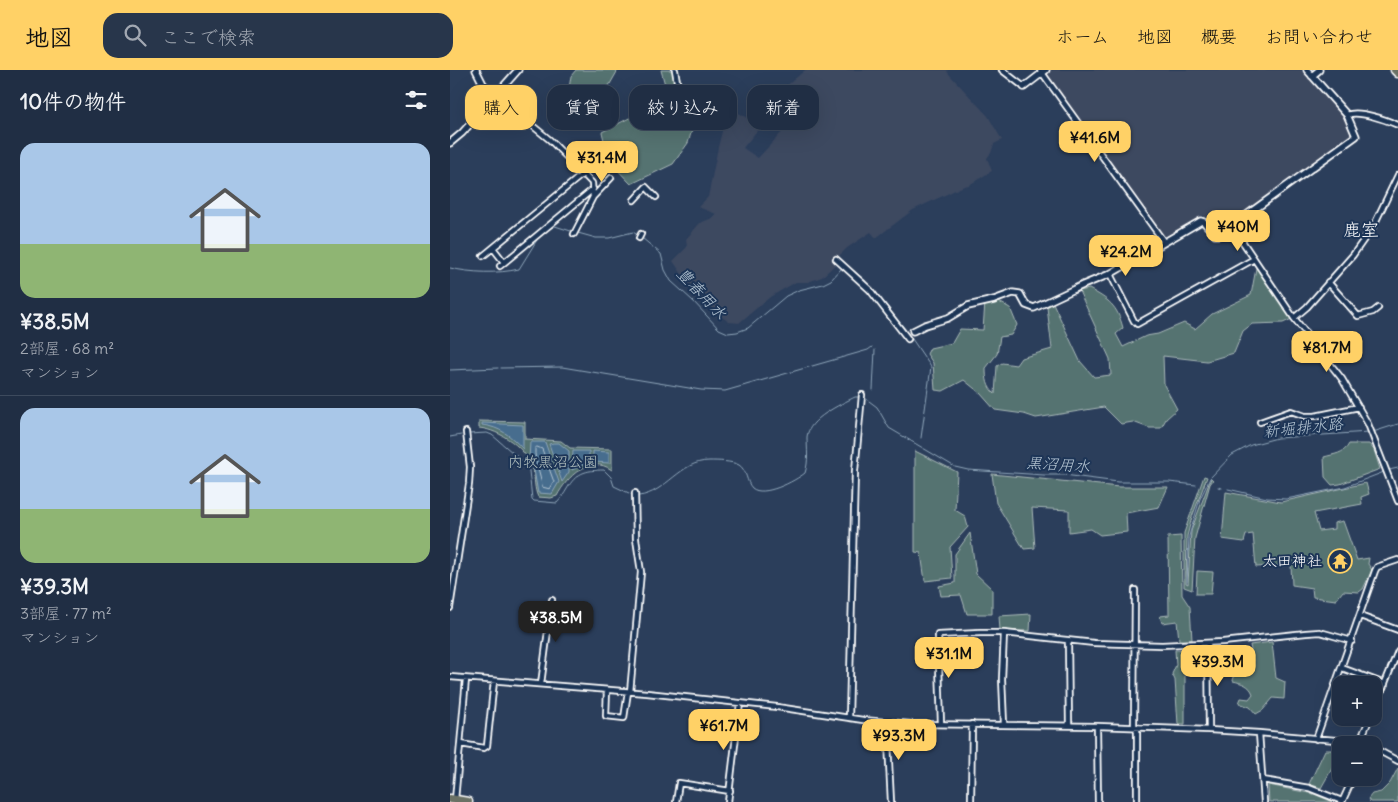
<!DOCTYPE html>
<html lang="ja">
<meta charset="utf-8">
<style>
body{margin:0;font-family:Delius,"Klee One",sans-serif;background:#28364b;color:#f1f3f6;height:100vh;display:flex;flex-direction:column;font-size:19px;white-space:nowrap}
*{box-sizing:border-box;margin:0}
p{font-size:16px;color:#a2a8b2}
.icon{flex:none;width:28px;height:28px;fill:none;stroke:currentColor;stroke-width:2;stroke-linecap:round;stroke-linejoin:round}
.map{position:relative;flex:1;overflow:hidden}
.panel{display:flex;flex-direction:column;background:#202e44;width:450px}
.panel>*{flex:none}
.guide{position:absolute;left:15px;top:15px;width:475px;height:45px;display:flex;gap:10px}
.buttons{position:absolute;left:882px;top:606px;display:grid;gap:10px}
.buttons a{display:grid;place-items:center;width:50px;height:50px;border-radius:10px;background:#202e44;box-shadow:0 5px 20px #0002,0 0 0 1px #3d4a5d;font-size:25px}
.price{position:absolute;translate:-50% -42px;padding:0 11px;border-radius:10px;background:#ffd166;color:#111;font-size:16px;line-height:32px;filter:drop-shadow(0 1px 2px #0008)}
.price::after{content:'';position:absolute;left:50%;top:30px;width:15px;height:11px;margin-left:-8px;background:inherit;clip-path:polygon(0 0,100% 0,50% 100%)}
.price.selected{background:#222;color:#fff}
ul{padding:0;list-style:none}
li{display:grid;align-content:center;gap:10px;height:265px;padding:0 20px}
li+li{border-top:1px solid #3d4a5d}
li span{display:grid;place-items:center;height:155px;border-radius:15px;color:#555}
li>.icon{margin-inline-start:auto}
span .icon{width:90px;height:90px;fill:#fffc;stroke-width:1}
li b{font-size:21px}
h2{display:flex;justify-content:space-between;align-items:center;height:60px;padding:0 20px;font-size:21px}
.pill{padding:0 18px;border-radius:15px;background:#202e44;box-shadow:0 5px 20px #0002,0 0 0 1px #3d4a5d;font-size:18px;line-height:45px}
.pill.selected{background:#ffd166;color:#111}
header{display:flex;align-items:center;gap:30px;box-sizing:border-box;height:70px;padding:0 25px;background:#ffd166;color:#111}
header strong{font-size:24px}
nav{display:flex;gap:28px;margin-inline-start:auto;font-size:18px}
.search{width:350px;height:45px;background:#28364b;display:flex;align-items:center;gap:12px;box-sizing:border-box;padding:0 18px;border-radius:15px;color:#a2a8b2;font-size:19px}
main{display:flex;flex:1;min-height:0}
.map>svg:first-child{display:block}
.built{fill:#3c4860}
.green{fill:#547371;stroke:#aab9b8}
.water{fill:#466d8e;stroke:#90a7bb}
.lines{fill:none;stroke-linecap:round;stroke-linejoin:round}
.shore{stroke:#b5c5d2;stroke-width:1}
.stream{stroke:#90a7bb;stroke-width:1}
.minor-casing{stroke:#fff;stroke-width:8}
.tertiary-casing{stroke:#fff;stroke-width:9}
.primary-casing{stroke:#fff;stroke-width:11}
.minor{stroke:#1d3557;stroke-width:4.5}
.tertiary{stroke:#1d3557;stroke-width:5.5}
.primary{stroke:#6a7165;stroke-width:8}
.labels{text-anchor:middle;stroke-width:4;stroke-linejoin:round;paint-order:stroke}
.park-label{font-size:15px;fill:#b2c0bf;stroke:#1d3557}
.poi-label{font-size:15px;fill:#fff;stroke:#1d3557;text-anchor:end}
.water-label{font-size:16px;font-style:italic;fill:#b5c5d2;stroke:#1d3557}
.quarter-label{font-size:18px;fill:#fff;stroke:#1d3557}
</style>
<header>
<strong>地図</strong>
<div class="search"><svg class="icon" aria-label="search" viewBox="0 0 24 24"><circle cx="10" cy="10" r="6"/><path d="M15 15l6 6"/></svg>ここで検索</div>
<nav><a>ホーム</a><a>地図</a><a>概要</a><a>お問い合わせ</a></nav>
</header>
<main>
<section class="panel">
<h2>10件の物件<svg class="icon" aria-label="filters" viewBox="0 0 24 24"><path d="M4 7h16M4 17h16"/><circle cx="9" cy="7" r="2"/><circle cx="15" cy="17" r="2"/></svg></h2>
<ul>
<li><span style="background:linear-gradient(#a9c7e8 65%,#8fb573 0)"><svg class="icon" aria-label="home" viewBox="0 0 24 24"><path d="M3 11l9-7 9 7M6 9v11h12V9"/></svg></span><div><b>¥38.5M</b><p>2部屋 · 68 m²</p><p>マンション</p></div></li>
<li><span style="background:linear-gradient(#a9c7e8 65%,#8fb573 0)"><svg class="icon" aria-label="home" viewBox="0 0 24 24"><path d="M3 11l9-7 9 7M6 9v11h12V9"/></svg></span><div><b>¥39.3M</b><p>3部屋 · 77 m²</p><p>マンション</p></div></li>
</ul>
</section>
<div class="map">
<svg width="948" height="732" viewBox="0 0 948 732">
<rect width="100%" height="100%" fill="#2b3e5b"/>
<filter id="ink" filterUnits="userSpaceOnUse"><feTurbulence type="fractalNoise" baseFrequency=".02" numOctaves="2"/><feDisplacementMap in="SourceGraphic" scale="10" xChannelSelector="R" yChannelSelector="G"/><feConvolveMatrix kernelMatrix="1 2 1 2 8 2 1 2 1" color-interpolation-filters="sRGB"/></filter>
<g filter="url(#ink)">
<path class="built" d="M355,0H498L497,1L499,4L538,46L552,70L544,74L541,83L537,88L542,101L519,115L514,116L463,140L426,168L421,162L397,178L383,192L386,194L372,207L358,212H346L320,227L289,253L279,252L266,243L238,213L223,191L237,177L236,169L250,153L262,148L266,144L248,137L258,127L268,77L278,37L311,56L293,78L308,88L333,61L313,36Z
M600,0H851L895,46L902,65L768,162H765L753,145L715,168L713,167L594,4Z"/>
<path class="green" d="M126,0H168L147,37L136,44L117,31L121,6Z
M211,0H228L236,34L245,50L238,73L223,94L181,114L159,91L152,62L197,39L221,37Z
M807,193L844,248L833,253L802,254L793,261L784,283L757,291L713,286L714,315L727,339L716,349L711,358H699L683,352L671,354L654,337L586,348L574,344L545,340L530,323L514,310L493,321L485,320L483,293L477,284L480,278L502,273L510,259L533,260L535,232H549L560,238L567,255L561,265L550,267L547,284L536,298C536,309 537,317 545,324L547,296L552,293L566,295L571,288L602,279L597,237L603,233L630,291L644,307L661,305L660,289L629,221L639,219C659,230 667,235 673,258L666,264L673,277L696,266L708,264L734,253L745,259L762,244L801,225Z
M29,351L75,352V369L111,371L120,378L162,379V400C139,384 117,407 107,426L101,428L88,427C84,419 85,409 83,400C77,378 50,360 29,358Z
M899,374H919L924,380L930,399L890,414L882,415L875,407L874,387C884,384 894,384 899,374Z
M465,381L507,402L505,440L515,446L518,457L500,477L502,508L475,511L471,483L465,482Z
M542,404L669,417H718L709,437L676,443L677,462L650,465L641,459L619,462V440L582,438L585,478L574,479L546,433Z
M754,406L757,407L742,447L737,466L736,513L738,514L741,461L761,408L763,410L760,414L745,468L742,520L734,517V463Z
M916,413L919,424L911,427L912,434L864,443L869,461L884,459V453L893,451L907,490L919,488L918,494L922,500L913,519L909,522L893,521L886,530L863,527L862,518L842,515L841,495L806,497L803,464L796,465L794,472L772,469L776,422L831,432Z
M520,463L526,504L542,519V544H517L511,525L491,526L489,516L505,513V484Z
M731,466L732,525L740,537L742,570H729L727,551L712,553L710,546L719,545L718,467Z
M747,501L763,502L761,524H746Z
M581,544L580,561L550,560L549,546Z
M822,572L826,608L835,612L834,629L823,628L813,640L806,644L800,637L789,633L791,628L799,629L803,624C800,615 792,613 783,611L785,600L804,596L800,575Z
M741,579V592L735,596V654H728L725,610L722,604L726,595L725,580Z
M875,680H890L889,686L871,718L859,714Z
M948,698V732H920L918,729L922,724L931,722L940,713Z
M818,715L864,724L883,732H819Z"/>
<path class="water" d="M32,353L73,355V379C61,366 50,357 32,355Z
M80,372H95L109,412L102,424L88,423L84,400L79,390Z
M103,373H109L119,381V402L112,412L99,374Z
M123,381H139V392L122,400Z
M143,381L159,382V393L143,392Z"/>
<g class="lines">
<path class="shore" d="M87,377L92,379L104,412L100,419L92,417C91,403 84,391 85,379Z"/>
<path class="stream" d="M95,161L105,156L124,162
M128,163L146,168H159L183,162L189,166
M192,168L211,184L215,200L221,211L243,231L269,259L278,263L287,262L298,258L336,226L349,220L373,214L381,210L392,198
M397,195L416,211
M0,198C21,203 48,204 69,199L90,165
M424,220L456,260
M460,266L481,297L471,368
M51,298L112,297L251,320L275,321L418,280L422,277
M0,300L48,298
M423,320L425,280
M415,328L427,337L439,358L505,397L518,400L594,405H614L668,412H719L746,415
M923,362L948,354
M19,364L37,363L42,365L76,394L79,401L82,429L84,431L107,433C111,429 114,424 117,419C126,403 135,400 154,400L161,407L164,416L181,424
M0,367L11,365
M939,400L948,398
M768,417L772,418
M778,419L817,428L836,429L895,417L934,402
M189,426C216,423 230,391 259,391C267,391 282,391 289,395C297,400 296,412 302,418C313,428 345,411 355,403C359,391 357,379 357,367C358,349 391,334 405,327H409
M737,512L739,466L750,429L760,408L782,385L801,375L827,368L919,362"/>
<g class="minor-casing">
<path id="minor" d="M225,0C228,14 228,34 239,44
M552,0L574,17
M590,0L714,172
M45,25L100,70L142,113L143,127L124,164
M897,45C909,40 936,50 948,55
M143,127L161,108
M184,130L196,117L206,127
M782,156L844,248L892,309L918,354L948,431
M189,168L191,164
M43,178L54,192
M33,186L133,104
M386,189L420,220L458,269
M50,196L143,119
M660,204L684,251L687,254L804,189
M878,212L908,246L923,242L928,238
M844,248L857,237L903,185L924,155L948,105
M810,352L841,341L855,346H865L909,337
M0,538L19,414L20,397L16,362
M910,546L948,560
M554,563L552,609L554,654
M618,571L619,655
M758,573L759,660
M892,598L935,614
M0,607L197,623L327,637L413,650L462,654L647,656L759,660L809,663L897,671L916,675
M91,614L102,530
M157,620L156,646L174,648L178,622
M180,622L191,502L186,469L185,423
M924,640L948,581
M399,648L405,401L412,325
M437,652L441,732
M491,654L488,565L530,563H554L644,573L712,575L773,572L856,563L870,562L902,571
M647,656L648,732
M684,657L685,520
M687,657V732
M809,663L814,732
M866,669L925,501L927,497L948,490
M909,673L920,648
M11,674L34,678L37,676L44,611
M924,678L948,691
M813,710L859,718L892,731
M5,730L16,609
M226,732L229,713L280,721
M278,732L290,633
M521,732L522,654
M892,732L903,708"/>
</g>
<g class="tertiary-casing">
<path id="tertiary" d="M26,0L33,14L45,25
M862,6L869,0
M574,17L596,0
M0,73L12,63L68,0
M463,261L475,255L498,248L518,236L544,230L563,223L570,224L576,235L584,238L633,215L660,204L751,151L754,152L765,165H769L906,66L897,45L857,0"/>
</g>
<g class="primary-casing">
<path id="primary" d="M945,0L948,3
M0,729L18,732"/>
</g>
<use href="#minor" class="minor"/>
<use href="#tertiary" class="tertiary"/>
<use href="#primary" class="primary"/>
</g>
</g>
<defs>
<g id="temple-ring" transform="scale(1.25)"><circle r="9.5" fill="#1d3557" stroke="#ffd166" stroke-width="1.5"/><path d="M0-6L5-2H3V0L6.5 2.5H4V6H1.5V3h-3V6H-4V2.5H-6.5L-3 0V-2H-5Z" fill="#ffd166"/></g>
</defs>
<g fill-rule="evenodd">
<use href="#temple-ring" x="890" y="491"/>
</g>
<g class="labels">
<g class="park-label">
<text x="103" y="397">内牧黒沼公園</text>
</g>
<g class="poi-label">
<text x="872" y="496">太田神社</text>
</g>
<g class="water-label">
<text transform="translate(252 223) rotate(47)" y="6">豊春用水</text>
<text transform="translate(853 357) rotate(-6)" y="6">新堀排水路</text>
<text transform="translate(608 394) rotate(4)" y="6">黒沼用水</text>
</g>
<g class="quarter-label">
<text x="911" y="166">鹿室</text>
</g>
</g>
</svg>
<div class="buttons">
<a>+</a>
<a>−</a>
</div>
<b class="price" style="left:645px;top:93px">¥41.6M</b>
<b class="price" style="left:152px;top:113px">¥31.4M</b>
<b class="price" style="left:788px;top:182px">¥40M</b>
<b class="price" style="left:676px;top:207px">¥24.2M</b>
<b class="price" style="left:877px;top:303px">¥81.7M</b>
<b class="price selected" style="left:106px;top:573px">¥38.5M</b>
<b class="price" style="left:499px;top:609px">¥31.1M</b>
<b class="price" style="left:768px;top:617px">¥39.3M</b>
<b class="price" style="left:274px;top:681px">¥61.7M</b>
<b class="price" style="left:449px;top:691px">¥93.3M</b>
<div class="guide">
<a class="pill selected">購入</a>
<a class="pill">賃貸</a>
<a class="pill">絞り込み</a>
<a class="pill">新着</a>
</div>
</div>
</main>
